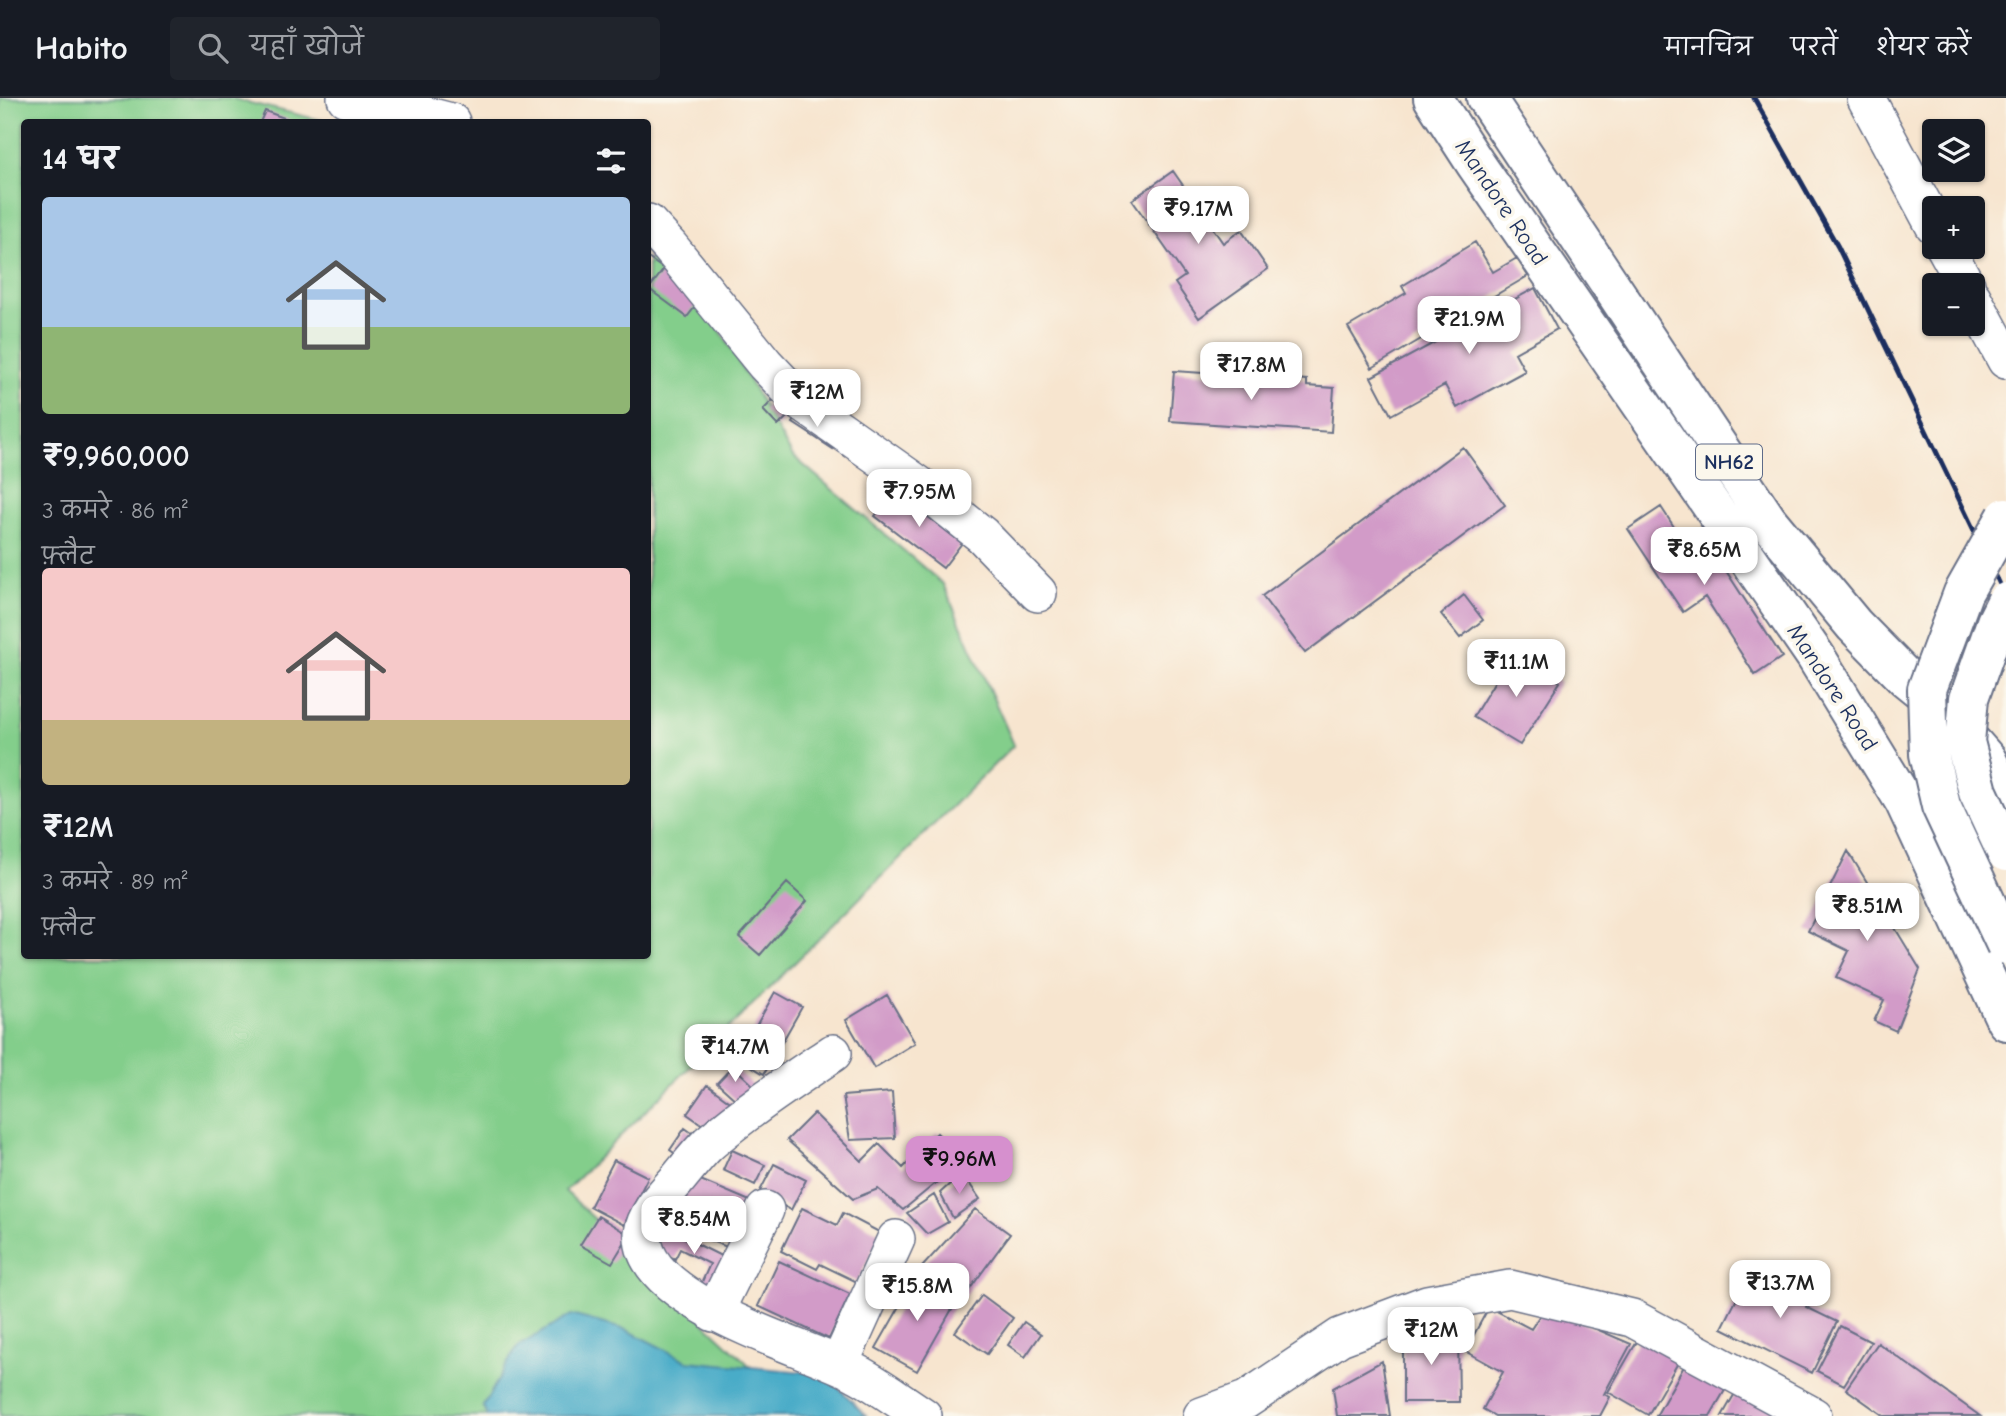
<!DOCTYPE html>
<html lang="hi">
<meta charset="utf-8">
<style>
body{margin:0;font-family:"Comic Neue","Playpen Sans Deva",sans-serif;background:#20242c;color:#f1f3f6;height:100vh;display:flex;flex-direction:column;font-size:26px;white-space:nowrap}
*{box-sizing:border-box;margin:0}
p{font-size:23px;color:#9ea1a6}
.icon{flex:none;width:38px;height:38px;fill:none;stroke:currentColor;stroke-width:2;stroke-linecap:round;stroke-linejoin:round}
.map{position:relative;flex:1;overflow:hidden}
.side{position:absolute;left:21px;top:21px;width:630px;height:840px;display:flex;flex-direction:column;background:#171b24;border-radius:7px;box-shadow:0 2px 5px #0004}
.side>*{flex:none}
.controls{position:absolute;left:1922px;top:21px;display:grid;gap:14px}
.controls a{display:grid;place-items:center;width:63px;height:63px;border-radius:7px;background:#171b24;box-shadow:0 2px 5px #0004;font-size:35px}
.price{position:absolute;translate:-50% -60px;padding:0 16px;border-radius:14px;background:#fff;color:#222;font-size:23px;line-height:46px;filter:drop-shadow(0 2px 4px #0008)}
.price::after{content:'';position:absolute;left:50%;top:42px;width:21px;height:16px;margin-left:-10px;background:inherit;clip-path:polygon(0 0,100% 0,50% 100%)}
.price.selected{background:#d690ce;color:#111}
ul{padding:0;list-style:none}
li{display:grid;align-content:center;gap:14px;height:371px;padding:0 21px}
li span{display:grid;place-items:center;height:217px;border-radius:7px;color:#555}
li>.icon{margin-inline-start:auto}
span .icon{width:126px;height:126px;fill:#fffc;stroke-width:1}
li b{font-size:30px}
h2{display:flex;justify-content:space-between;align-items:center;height:84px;padding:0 21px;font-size:30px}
header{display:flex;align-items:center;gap:42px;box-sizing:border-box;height:98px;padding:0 35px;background:#171b24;border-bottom:2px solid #363941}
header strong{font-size:33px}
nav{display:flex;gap:38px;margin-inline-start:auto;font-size:24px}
.search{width:490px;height:63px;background:#20242c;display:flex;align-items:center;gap:18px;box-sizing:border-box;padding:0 24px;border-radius:7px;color:#9ea1a6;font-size:26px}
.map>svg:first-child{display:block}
.green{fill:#83ce8b;stroke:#4f7e74;stroke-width:2}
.water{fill:#49acc8;stroke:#326e93;stroke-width:2}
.building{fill:#d29bc8}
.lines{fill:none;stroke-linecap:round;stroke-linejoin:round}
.street-casing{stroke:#686f86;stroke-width:40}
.highway-casing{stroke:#686f86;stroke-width:42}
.street{stroke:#fff;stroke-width:37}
.highway{stroke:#fff;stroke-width:38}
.rail{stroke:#1b2f5e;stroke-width:5}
.primary-bridge-casing{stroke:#686f86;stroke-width:42;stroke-linecap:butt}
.primary-bridge{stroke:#fff;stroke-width:38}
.labels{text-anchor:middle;stroke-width:7;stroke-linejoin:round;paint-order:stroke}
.shield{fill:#fbf7ec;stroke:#5e6b89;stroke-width:2}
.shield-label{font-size:21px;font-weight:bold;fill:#1b2f5e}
.street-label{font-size:23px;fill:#1b2f5e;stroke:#fbf7ec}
</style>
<header>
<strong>Habito</strong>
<div class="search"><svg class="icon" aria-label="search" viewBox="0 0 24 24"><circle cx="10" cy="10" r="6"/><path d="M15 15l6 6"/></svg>यहाँ खोजें</div>
<nav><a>मानचित्र</a><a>परतें</a><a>शेयर करें</a></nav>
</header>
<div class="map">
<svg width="2006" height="1318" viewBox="0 0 2006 1318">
<rect width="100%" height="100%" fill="#fbf7ec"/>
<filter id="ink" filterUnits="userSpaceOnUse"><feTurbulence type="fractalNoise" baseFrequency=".0143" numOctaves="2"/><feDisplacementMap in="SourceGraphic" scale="14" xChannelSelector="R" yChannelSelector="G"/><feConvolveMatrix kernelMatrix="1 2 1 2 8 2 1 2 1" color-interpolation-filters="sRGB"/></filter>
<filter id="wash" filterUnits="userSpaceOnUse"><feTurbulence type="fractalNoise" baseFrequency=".00686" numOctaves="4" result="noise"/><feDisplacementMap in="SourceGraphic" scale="28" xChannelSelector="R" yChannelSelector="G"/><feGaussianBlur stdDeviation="1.57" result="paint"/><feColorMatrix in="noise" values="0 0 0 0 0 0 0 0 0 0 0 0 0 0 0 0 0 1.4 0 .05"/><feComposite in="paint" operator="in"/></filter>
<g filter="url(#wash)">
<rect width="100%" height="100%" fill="#f7e5cf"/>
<path class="green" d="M0,0H230L328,24H24V858H648V154L712,218L792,357L943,486L1014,647L565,1093L803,1318H0Z"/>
<path class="water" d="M571,1217L627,1232L687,1263L826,1276L866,1318H487L483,1308L517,1249Z"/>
<g id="blocks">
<path class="building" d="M265,13L295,24H260Z
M1173,73L1223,145L1241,132L1268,171L1199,220L1175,185L1185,178L1132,102Z
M648,143L671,153L661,169L648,160Z
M1475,144L1493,174L1517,160L1528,178L1372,270L1348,229L1406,195L1402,188Z
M664,171L702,200L687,219L649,191Z
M1535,190L1557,231L1515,255L1525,273L1457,310L1445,287L1391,317L1371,279Z
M1174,273L1307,282V288L1334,290L1331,334L1170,323Z
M780,295L795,311L778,328L763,312Z
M802,311L841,338L833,351L793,325Z
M1463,349L1505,407L1305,555L1262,498Z
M895,393L962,445L943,470L875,418Z
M1661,409L1699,467L1715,456L1782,559L1755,577L1705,499L1683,514L1628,431Z
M1464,497L1483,522L1460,540L1441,516Z
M1512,555L1560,584L1520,647L1473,619Z
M1848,753L1920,871L1896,933L1874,923L1884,902L1836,880L1849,853L1808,833Z
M787,785L807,803L760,857L739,839Z
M775,894L802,909L764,976L738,960Z
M887,897L915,945L874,970L846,922Z
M733,968L753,987L737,1003L717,985Z
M707,987L733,1006L713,1034L687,1016Z
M892,994L895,1040L850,1042L843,998Z
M814,1015L862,1063L879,1046L903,1070L937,1035L964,1062L903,1112L878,1091L853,1101L787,1042Z
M685,1030L699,1040L684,1062L670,1052Z
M732,1052L765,1067L755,1087L723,1072Z
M614,1062L648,1079L624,1127L590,1109Z
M774,1066L806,1082L791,1112L759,1095Z
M962,1075L980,1101L953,1120L940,1095Z
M691,1078L757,1106L735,1152L679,1131L691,1106L674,1097Z
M934,1097L948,1124L927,1136L907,1115Z
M802,1110L837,1127L843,1115L881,1135L857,1184L820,1166L817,1171L781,1153Z
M975,1111L1010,1136L964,1199L922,1169Z
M598,1118L629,1137L612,1165L580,1147Z
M665,1130L729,1162L717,1190L701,1186L710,1166L680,1151L675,1161L655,1151Z
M779,1163L850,1196L829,1241L758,1208Z
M1754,1167L1812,1196L1806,1209L1837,1224L1812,1275L1722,1230Z
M919,1175L956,1204L917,1273L876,1250Z
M982,1197L1013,1220L987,1256L955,1234Z
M1489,1209L1531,1231L1545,1209L1631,1246L1604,1296L1610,1299L1600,1318H1495L1483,1311L1503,1274L1465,1253Z
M1024,1224L1041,1236L1025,1259L1008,1247Z
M1840,1228L1871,1244L1844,1287L1817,1273Z
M1403,1234H1458L1459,1304H1403Z
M1639,1240L1679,1263L1648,1317L1608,1294Z
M1878,1245L1980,1318H1884L1846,1291Z
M1382,1263L1390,1318H1337L1333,1290Z
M1687,1263L1728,1287L1710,1318H1656Z
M1738,1290L1789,1318H1722Z"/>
</g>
</g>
<g filter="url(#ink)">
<use href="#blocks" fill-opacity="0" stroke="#686f86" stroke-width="2"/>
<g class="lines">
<g class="street-casing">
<path id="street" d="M346,0L378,5L451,24
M1866,0L1934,127
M648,125L670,149L765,266L801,304L919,387L982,437L1038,495
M1945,149L1966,187
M1972,199L2006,262
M833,955C790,984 747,1012 708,1046C697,1057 687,1070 677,1082C665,1096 645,1116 643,1135C639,1205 807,1248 856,1275C879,1287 901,1304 923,1318
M714,1215L765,1112
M839,1267L896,1141
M1202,1318L1246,1302L1340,1239L1427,1206L1510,1191L1632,1220L1813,1318"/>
</g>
<g class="highway-casing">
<path id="highway" d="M1433,0L1475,65L1816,559L1904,703L2006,923
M1486,0L1767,422L1854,527L1906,580L1938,606L1987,662L2006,700"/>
</g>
<use href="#street" class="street"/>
<use href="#highway" class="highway"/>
<path class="rail" d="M1754,0L1838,149L2006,499"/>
<g class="primary-bridge-casing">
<path id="primary-bridge" d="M2006,419L1963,495L1927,591L1929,656L1941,708L2006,847
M2006,504L1996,524L1969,600L1965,644L1978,694L2006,754"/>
</g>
<use href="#primary-bridge" class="primary-bridge"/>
</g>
</g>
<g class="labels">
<rect class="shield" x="1696" y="346.5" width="66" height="35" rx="5"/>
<g class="shield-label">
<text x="1729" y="371">NH62</text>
</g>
<g class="street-label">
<text transform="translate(1502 104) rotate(56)" y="8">Mandore Road</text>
<text transform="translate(1833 589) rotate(57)" y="8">Mandore Road</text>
</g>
</g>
</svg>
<div class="controls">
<a><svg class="icon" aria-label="layers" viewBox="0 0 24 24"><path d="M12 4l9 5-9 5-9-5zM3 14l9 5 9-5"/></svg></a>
<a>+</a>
<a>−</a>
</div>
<b class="price" style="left:1198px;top:148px">₹9.17M</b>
<b class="price" style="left:1469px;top:258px">₹21.9M</b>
<b class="price" style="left:1251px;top:304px">₹17.8M</b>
<b class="price" style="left:817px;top:331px">₹12M</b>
<b class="price" style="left:919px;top:431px">₹7.95M</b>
<b class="price" style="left:1704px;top:489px">₹8.65M</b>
<b class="price" style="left:1516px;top:601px">₹11.1M</b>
<b class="price" style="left:1867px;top:845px">₹8.51M</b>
<b class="price" style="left:735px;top:986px">₹14.7M</b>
<b class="price selected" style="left:959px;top:1098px">₹9.96M</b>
<b class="price" style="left:694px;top:1158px">₹8.54M</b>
<b class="price" style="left:1780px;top:1222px">₹13.7M</b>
<b class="price" style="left:917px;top:1225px">₹15.8M</b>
<b class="price" style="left:1431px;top:1269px">₹12M</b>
<section class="side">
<h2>14 घर<svg class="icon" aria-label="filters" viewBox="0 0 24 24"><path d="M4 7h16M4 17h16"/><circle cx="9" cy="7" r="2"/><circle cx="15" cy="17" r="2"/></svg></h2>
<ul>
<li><span style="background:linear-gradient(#a9c7e8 60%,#8fb573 0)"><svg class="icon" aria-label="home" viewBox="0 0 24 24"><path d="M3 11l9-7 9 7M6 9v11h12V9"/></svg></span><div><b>₹9,960,000</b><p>3 कमरे · 86 m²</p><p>फ़्लैट</p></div></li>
<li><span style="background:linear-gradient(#f6c9c9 70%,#c2b280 0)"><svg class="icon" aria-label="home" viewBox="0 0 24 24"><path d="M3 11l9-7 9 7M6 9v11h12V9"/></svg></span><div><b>₹12M</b><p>3 कमरे · 89 m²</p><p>फ़्लैट</p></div></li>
</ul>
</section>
</div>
